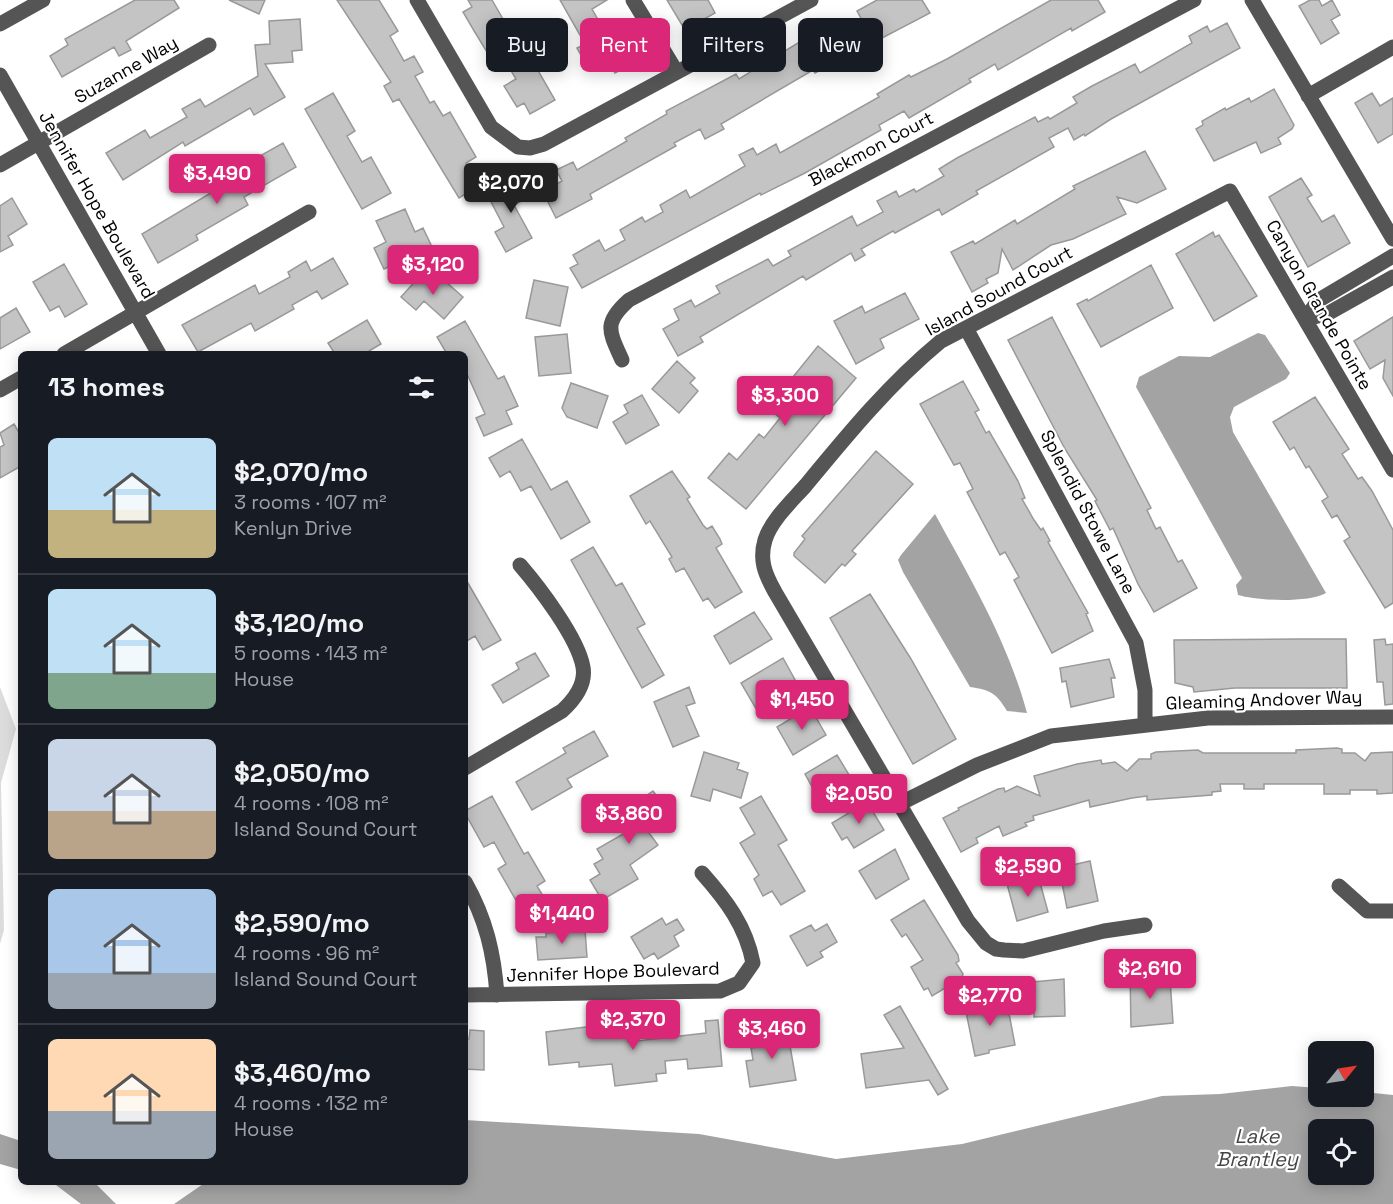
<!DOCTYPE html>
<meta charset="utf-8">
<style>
body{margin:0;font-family:"Space Grotesk",sans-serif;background:#242831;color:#f1f3f6;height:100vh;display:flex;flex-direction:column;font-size:22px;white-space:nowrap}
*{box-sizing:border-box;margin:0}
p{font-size:20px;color:#9ea1a6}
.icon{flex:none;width:33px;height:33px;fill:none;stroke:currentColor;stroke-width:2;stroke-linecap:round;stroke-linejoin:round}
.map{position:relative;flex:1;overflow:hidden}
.details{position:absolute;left:18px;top:351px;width:450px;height:834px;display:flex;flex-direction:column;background:#171b24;border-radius:9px;box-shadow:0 3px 15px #0003}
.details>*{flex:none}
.guide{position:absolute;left:486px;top:18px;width:570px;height:54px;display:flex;gap:12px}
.needle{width:39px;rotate:60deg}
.fabs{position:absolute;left:1308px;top:1041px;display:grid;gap:12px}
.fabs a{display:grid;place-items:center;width:66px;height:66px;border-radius:9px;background:#171b24;box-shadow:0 3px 15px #0003;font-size:30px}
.price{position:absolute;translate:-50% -51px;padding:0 14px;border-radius:6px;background:#db2777;color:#fff;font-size:20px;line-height:39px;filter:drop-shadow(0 2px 3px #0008)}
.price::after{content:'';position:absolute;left:50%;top:36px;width:18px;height:14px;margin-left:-9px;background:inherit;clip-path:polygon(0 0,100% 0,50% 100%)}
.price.current{background:#222;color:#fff}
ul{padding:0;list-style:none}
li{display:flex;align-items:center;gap:18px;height:150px;padding:0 30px}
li+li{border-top:2px solid #363941}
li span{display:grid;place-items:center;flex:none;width:168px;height:120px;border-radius:9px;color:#555}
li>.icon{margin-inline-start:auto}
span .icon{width:72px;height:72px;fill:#fffc;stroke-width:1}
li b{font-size:26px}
h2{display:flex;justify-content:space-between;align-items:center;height:72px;padding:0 30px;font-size:26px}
.pill{padding:0 21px;border-radius:9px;background:#171b24;box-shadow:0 3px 15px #0003;font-size:21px;line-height:54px}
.pill.current{background:#db2777;color:#fff}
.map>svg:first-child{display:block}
.green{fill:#dcdcdc}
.water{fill:#a3a3a3;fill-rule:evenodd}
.building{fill:#c4c4c4;stroke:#999;stroke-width:1.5}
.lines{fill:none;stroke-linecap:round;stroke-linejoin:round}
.minor{stroke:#555;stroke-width:15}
.labels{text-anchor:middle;stroke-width:4.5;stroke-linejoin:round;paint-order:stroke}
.street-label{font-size:18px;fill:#000;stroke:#fff}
.water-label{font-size:20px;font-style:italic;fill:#444;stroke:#fff}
</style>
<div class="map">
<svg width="1393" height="1204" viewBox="0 0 1393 1204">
<rect width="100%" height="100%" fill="#fff"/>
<path class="green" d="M0,687L16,729L1,783L4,930L0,944Z"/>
<path class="water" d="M1258,333L1265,335L1290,373L1286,379L1234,407L1230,417L1233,432L1326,593C1308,603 1259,601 1238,595L1236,585L1242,578L1136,387L1139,377L1179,356L1210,357Z
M935,514C970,578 1008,642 1027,713L1007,711C996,693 991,690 970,687L903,572L898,560L901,555Z
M1292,1086L1318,1088V1096H1364V1092L1393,1095V1204H174L206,1182H465V1120L699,1134L836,1159L962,1144L1162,1096L1220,1094ZM1318,1130H1364V1174H1318Z
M0,1134L21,1141V1170L0,1164Z
M52,1182H94L116,1204H81Z"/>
<path class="building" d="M135,0H174L179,8L126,41L131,50L119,56L114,47L62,77L50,56L68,45L65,39Z
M229,0H265L259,14Z
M337,0H379L398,31L390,36L404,61L414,56L423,72L415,76L430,103L434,101L443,116L450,112L476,157L466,163L479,186L459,198L399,99L393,102L384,86L391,82Z
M468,0H492L507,26L516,20L534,52L529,55L555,100L530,114L524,103L517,107L504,86L516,79L500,52L490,57L473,29L463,12L472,7Z
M560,0H607L592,9L605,32L613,27L634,63L615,73L610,65L602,70L596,60L587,66L577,48L585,44Z
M667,0H708L715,13L685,30Z
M877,0H922L930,13L815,73L813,70L721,124L724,129L705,139L700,129L674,143L676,146L590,194L592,199L556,218L543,192L562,181L556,170L573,162L577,170L627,141L625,138L667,114L666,111L736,74L739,79L816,32L820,39L835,30L838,34L862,20L857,11Z
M1051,0H1098L1105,12L1072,31L1071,28L998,70L995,64L969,79L971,82L909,118L904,111L879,125L881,130L805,173L761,195L760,193L582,288L570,268L578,264L573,255L599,240L605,251L625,240L620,230L642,217L645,222L663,212L660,205L686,190L690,198L745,166L739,155L753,148L757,155L776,144L780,153L879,97L877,94L909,75L911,77L947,59Z
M1310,0H1319L1322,6L1332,0L1340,15L1331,20L1339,33L1321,44L1299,6Z
M300,19L302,50L292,51L293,62L265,64L285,97L254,115L250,108L185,146L183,142L123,180L106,153L145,130L150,138L187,117L182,109L200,99L205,107L258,76L255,45L270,44L269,21Z
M1227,23L1240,48L1111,119L1085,136L1084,134L1074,140L1068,128L1049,138L1054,147L976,191L978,194L942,215L939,209L895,233L893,231L861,249L865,255L855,261L851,253L806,280L803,276L700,337L703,342L678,356L663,329L679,320L674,309L691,300L695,307L720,293L716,286L768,259L773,266L791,256L788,251L852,216L857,226L883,212L877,201L896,191L899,197L914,189L916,192L944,176L939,169L957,158L1035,117L1038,122L1048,117L1050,119L1077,103L1073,97L1092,86L1135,64L1140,73L1192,43L1189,36L1207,26L1210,32Z
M1274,89L1294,125L1292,129L1278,138L1281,144L1261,153L1256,142L1214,161L1196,129L1203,125L1202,121L1225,108L1226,110L1249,98L1251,102Z
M333,93L355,131L347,136L362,162L371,157L391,193L362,209L305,109Z
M1372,93L1380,106L1393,98V134L1378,143L1355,103Z
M283,143L296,167L244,197L248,205L196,235L198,240L158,263L142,234L241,175L240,173L249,168L246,164Z
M1145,151L1166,189L1137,203L1117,197L1126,214L1073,239L1051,245L1013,270L1002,249L998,273L986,279L988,283L972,292L951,252L973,241L975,244L1015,220L1017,224L1075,189L1073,186Z
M522,177L532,195L514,205L532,238L506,252L495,232L504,227L488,196Z
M1301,178L1312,195L1307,198L1322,222L1334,215L1350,243L1308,267L1269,197Z
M12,198L27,224L8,236L13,245L0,252V206Z
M405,209L415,232L423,228L432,247L384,269L374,248L386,242L376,221Z
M1213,232L1215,237L1219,235L1257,296L1214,321L1176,254Z
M333,258L348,284L322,299L317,291L292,305L294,309L255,331L251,323L198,352L182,325L255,285L259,294L290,277L288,272L306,261L311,271Z
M64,264L87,304L65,317L59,306L50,311L33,282Z
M1151,265L1173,308L1101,347L1077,304L1087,299L1088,301Z
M437,274L463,297L444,319L424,301L416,310L401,297L419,277L427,284Z
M534,280L568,287L560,326L526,318Z
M905,293L919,319L880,339L884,348L856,364L834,321L862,306L865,313Z
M16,308L30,332L0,349V318Z
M1052,317L1151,508L1147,510L1156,529L1160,527L1178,562L1182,560L1197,588L1154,612L1138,584L1113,528L1110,530L1095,501L1097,500L1065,449L1008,340Z
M1393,317V396L1383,378L1385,360L1370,369L1354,341Z
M367,320L381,344L364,354H335L328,343Z
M465,321L498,379L504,376L518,406L506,411L512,424L484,436L476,418L485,414L468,376L465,378V354H447L437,337Z
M567,334L571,373L539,376L535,337Z
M818,346L856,378L746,509L708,478L729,453L737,460L759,434L764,438L780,418L768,408Z
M677,361L695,378L690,383L698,391L679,413L652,389Z
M963,381L979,410L975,412L986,433L989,431L1018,481L1025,498L1022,499L1034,520L1041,530L1043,528L1050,541L1048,542L1088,613L1086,614L1093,631L1052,653L1014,580L1019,577L1005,552L1000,555L967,492L973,489L960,463L954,465L920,404Z
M571,383L608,396L597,428L567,417L562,408Z
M642,395L659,425L626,444L613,422L628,413L624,405Z
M1315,397L1349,449L1342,454L1358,479L1362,477L1372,491L1393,530V603L1385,608L1344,541L1350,537L1337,515L1332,518L1322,501L1328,497L1309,466L1306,468L1294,447L1290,450L1273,422Z
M14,424L21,436V466L0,478V447L4,445L0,433Z
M522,439L551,490L567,481L590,522L561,539L531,486L521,491L510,471L500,477L489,458Z
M876,451L913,484L852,551L856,554L845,566L842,564L825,583L794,556V553L805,539L802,536Z
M672,471L690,497L687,499L703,525L707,529L712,526L720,539L722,544L716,548L742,592L715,608L708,598L703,601L684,568L676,572L669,559L672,557L650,521L646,524L630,496Z
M593,547L616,586L622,583L645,624L637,628L664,675L642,688L571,560Z
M465,578L501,640L483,650L475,636L465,642Z
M870,594L911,659L956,739L913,764L830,618Z
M754,612L772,639L730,664L714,636Z
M1299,639H1346L1347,688H1235L1194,692L1193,687L1175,683L1174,640Z
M1385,639L1386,645L1393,644V704L1385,705L1383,682H1377L1374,640Z
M535,653L549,676L503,703L492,685L519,669L516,663Z
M783,658L799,687L758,712L741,683Z
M1109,659L1115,678H1111L1114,697L1071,707L1066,681L1062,682L1060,668Z
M689,687L695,703L686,706L699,736L673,747L654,702Z
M810,707L826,735L793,755L777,727Z
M594,731L608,756L567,779L572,787L532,810L516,782L566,753L563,748Z
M1337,748L1342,749V753H1355L1365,761L1371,753L1393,752V793L1377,794V790H1350V794H1324V784H1264V789H1244V784H1220L1221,791L1212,792V795L1147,800V796L1132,798L1090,807L1089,800L1033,816L1034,820L1025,823L1027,826L1003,836L999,826L976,838L978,843L961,852L943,818L959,810L958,808L998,789L1004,788L1005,792L1017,786L1040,796L1034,776L1077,764L1101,760L1102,764L1115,762L1127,771L1139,759H1151V754L1156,752L1198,750L1203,753H1296V750Z
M704,752L739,763L737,769L748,773L741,798L713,789L710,801L691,796Z
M837,755L854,783L827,799L820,789L815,792L805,774Z
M653,791L672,817L649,833L658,845L630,865L638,879L602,900L590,880L600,874L594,864L603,859L597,849L625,833L618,823L627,816L624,811Z
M492,796L524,854L528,852L545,881L537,886L543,896L521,909L498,869L506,864L494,842L484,847L465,813V811Z
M761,796L787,840L778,845L805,891L781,905L772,891L763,896L754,879L759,875L740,843L755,834L740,808Z
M867,802L884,830L854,848L847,837L842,840L832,823Z
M895,849L909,879L876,899L859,871Z
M1090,861L1098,901L1067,908L1059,868Z
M1038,875L1048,912L1017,921L1007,884Z
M924,900L958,955L959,961L956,963L963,974L962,978L932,996L928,988L924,990L911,967L923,960L906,934L902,937L891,920Z
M662,918L666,925L677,919L684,930L674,936L679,946L658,959L654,953L644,959L631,937Z
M827,924L837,942L820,952L823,957L807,966L790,936L811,925L815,931Z
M585,930L587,957L538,960L536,937H546V933Z
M1130,972H1150L1151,979H1170L1173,1023L1131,1027Z
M1064,979L1065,1016L1034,1017L1033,982Z
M1003,1002L1007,1003L1015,1045L989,1050V1053L975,1056L965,1007Z
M900,1006L948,1089L938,1095L929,1080L866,1088L861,1054L904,1048L884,1015Z
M718,1020L722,1066L688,1069L687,1059L665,1061L666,1073L656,1074L657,1081L615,1086L612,1064L579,1067V1062L549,1065L546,1032L626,1022L628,1042L706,1033L705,1021Z
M786,1023L796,1080L750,1087L746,1061L753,1060L751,1048L771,1045L767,1026Z
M470,1030L484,1031V1070L465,1069V1039H469Z"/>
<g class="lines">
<path class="minor" d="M417,0L491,127L518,147L530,148L544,144L811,0
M633,0L676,71
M1252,0L1393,239
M0,24L43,0
M0,75L159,354
M1308,96L1393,47
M0,165L209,45
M1393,256L1319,300L1305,319L1327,314L1393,277
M966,328L1136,643L1145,690V724
M64,354L309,212
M622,360C609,331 603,323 629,300L1194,0
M0,390L21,378
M465,768L562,711C574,700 586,684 583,667C578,638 539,587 520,565
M899,804L977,765L1051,736L1208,718L1393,717
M465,882C486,919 494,953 497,995
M1339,886L1367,911H1393
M1145,925L1104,931L1023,951L1004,950L996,949L986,943L968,921L775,592C765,574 759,560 765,540C771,520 793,500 806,485C848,434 890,383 941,341L1230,191L1393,470
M465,995L720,991L739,983L753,963C746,926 726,900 702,873"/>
</g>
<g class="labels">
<g class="street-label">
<text transform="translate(126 70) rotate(-30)" y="6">Suzanne Way</text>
<text transform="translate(871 149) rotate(-28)" y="6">Blackmon Court</text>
<text transform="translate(97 205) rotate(60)" y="6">Jennifer Hope Boulevard</text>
<text transform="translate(999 291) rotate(-29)" y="6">Island Sound Court</text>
<text transform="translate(1319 305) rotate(60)" y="6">Canyon Grande Pointe</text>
<text transform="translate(1088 512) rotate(62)" y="6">Splendid Stowe Lane</text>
<text transform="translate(1264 700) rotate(-2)" y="6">Gleaming Andover Way</text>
<text transform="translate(613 972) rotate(-2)" y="6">Jennifer Hope Boulevard</text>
</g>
<g class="water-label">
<text x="1257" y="1143">Lake<tspan x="1257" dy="23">Brantley</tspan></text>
</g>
</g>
</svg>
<div class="fabs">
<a><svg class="needle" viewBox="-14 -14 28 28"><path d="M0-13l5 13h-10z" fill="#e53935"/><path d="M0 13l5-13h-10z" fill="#9ea1a6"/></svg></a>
<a><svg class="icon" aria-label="locate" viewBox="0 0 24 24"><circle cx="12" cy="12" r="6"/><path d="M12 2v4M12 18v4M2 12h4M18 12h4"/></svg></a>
</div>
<b class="price" style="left:217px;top:205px">$3,490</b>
<b class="price current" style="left:511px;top:214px">$2,070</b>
<b class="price" style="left:433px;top:296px">$3,120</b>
<b class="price" style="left:785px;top:427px">$3,300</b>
<b class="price" style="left:802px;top:731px">$1,450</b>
<b class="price" style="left:859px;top:825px">$2,050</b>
<b class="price" style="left:629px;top:845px">$3,860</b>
<b class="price" style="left:1028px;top:898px">$2,590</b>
<b class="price" style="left:562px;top:945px">$1,440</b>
<b class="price" style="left:1150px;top:1000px">$2,610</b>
<b class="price" style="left:990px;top:1027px">$2,770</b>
<b class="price" style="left:633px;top:1051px">$2,370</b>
<b class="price" style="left:772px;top:1060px">$3,460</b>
<div class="guide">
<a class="pill">Buy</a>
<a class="pill current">Rent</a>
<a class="pill">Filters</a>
<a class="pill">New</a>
</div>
<section class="details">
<h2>13 homes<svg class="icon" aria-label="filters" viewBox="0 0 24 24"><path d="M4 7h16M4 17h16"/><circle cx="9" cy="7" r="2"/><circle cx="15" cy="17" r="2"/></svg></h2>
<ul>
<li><span style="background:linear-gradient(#bfe0f5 60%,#c2b280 0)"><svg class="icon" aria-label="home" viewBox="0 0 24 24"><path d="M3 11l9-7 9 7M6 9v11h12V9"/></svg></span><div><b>$2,070/mo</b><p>3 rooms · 107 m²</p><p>Kenlyn Drive</p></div></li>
<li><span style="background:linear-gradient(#bfe0f5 70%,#7fa58c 0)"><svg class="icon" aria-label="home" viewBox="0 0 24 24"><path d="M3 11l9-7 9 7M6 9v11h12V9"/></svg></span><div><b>$3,120/mo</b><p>5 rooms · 143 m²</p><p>House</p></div></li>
<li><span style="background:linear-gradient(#c9d6e8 60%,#b9a48a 0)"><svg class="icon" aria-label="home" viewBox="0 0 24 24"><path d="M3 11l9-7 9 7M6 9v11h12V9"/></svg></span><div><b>$2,050/mo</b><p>4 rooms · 108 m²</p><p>Island Sound Court</p></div></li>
<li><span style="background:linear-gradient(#a9c7e8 70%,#9aa5b1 0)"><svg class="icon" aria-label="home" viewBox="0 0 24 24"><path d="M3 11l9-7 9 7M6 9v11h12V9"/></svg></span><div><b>$2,590/mo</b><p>4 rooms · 96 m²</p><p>Island Sound Court</p></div></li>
<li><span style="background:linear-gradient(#ffd9b3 60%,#9aa5b1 0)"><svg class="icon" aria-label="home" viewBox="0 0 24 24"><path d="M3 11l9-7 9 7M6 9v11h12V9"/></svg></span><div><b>$3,460/mo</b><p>4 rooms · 132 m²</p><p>House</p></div></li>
</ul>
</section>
</div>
